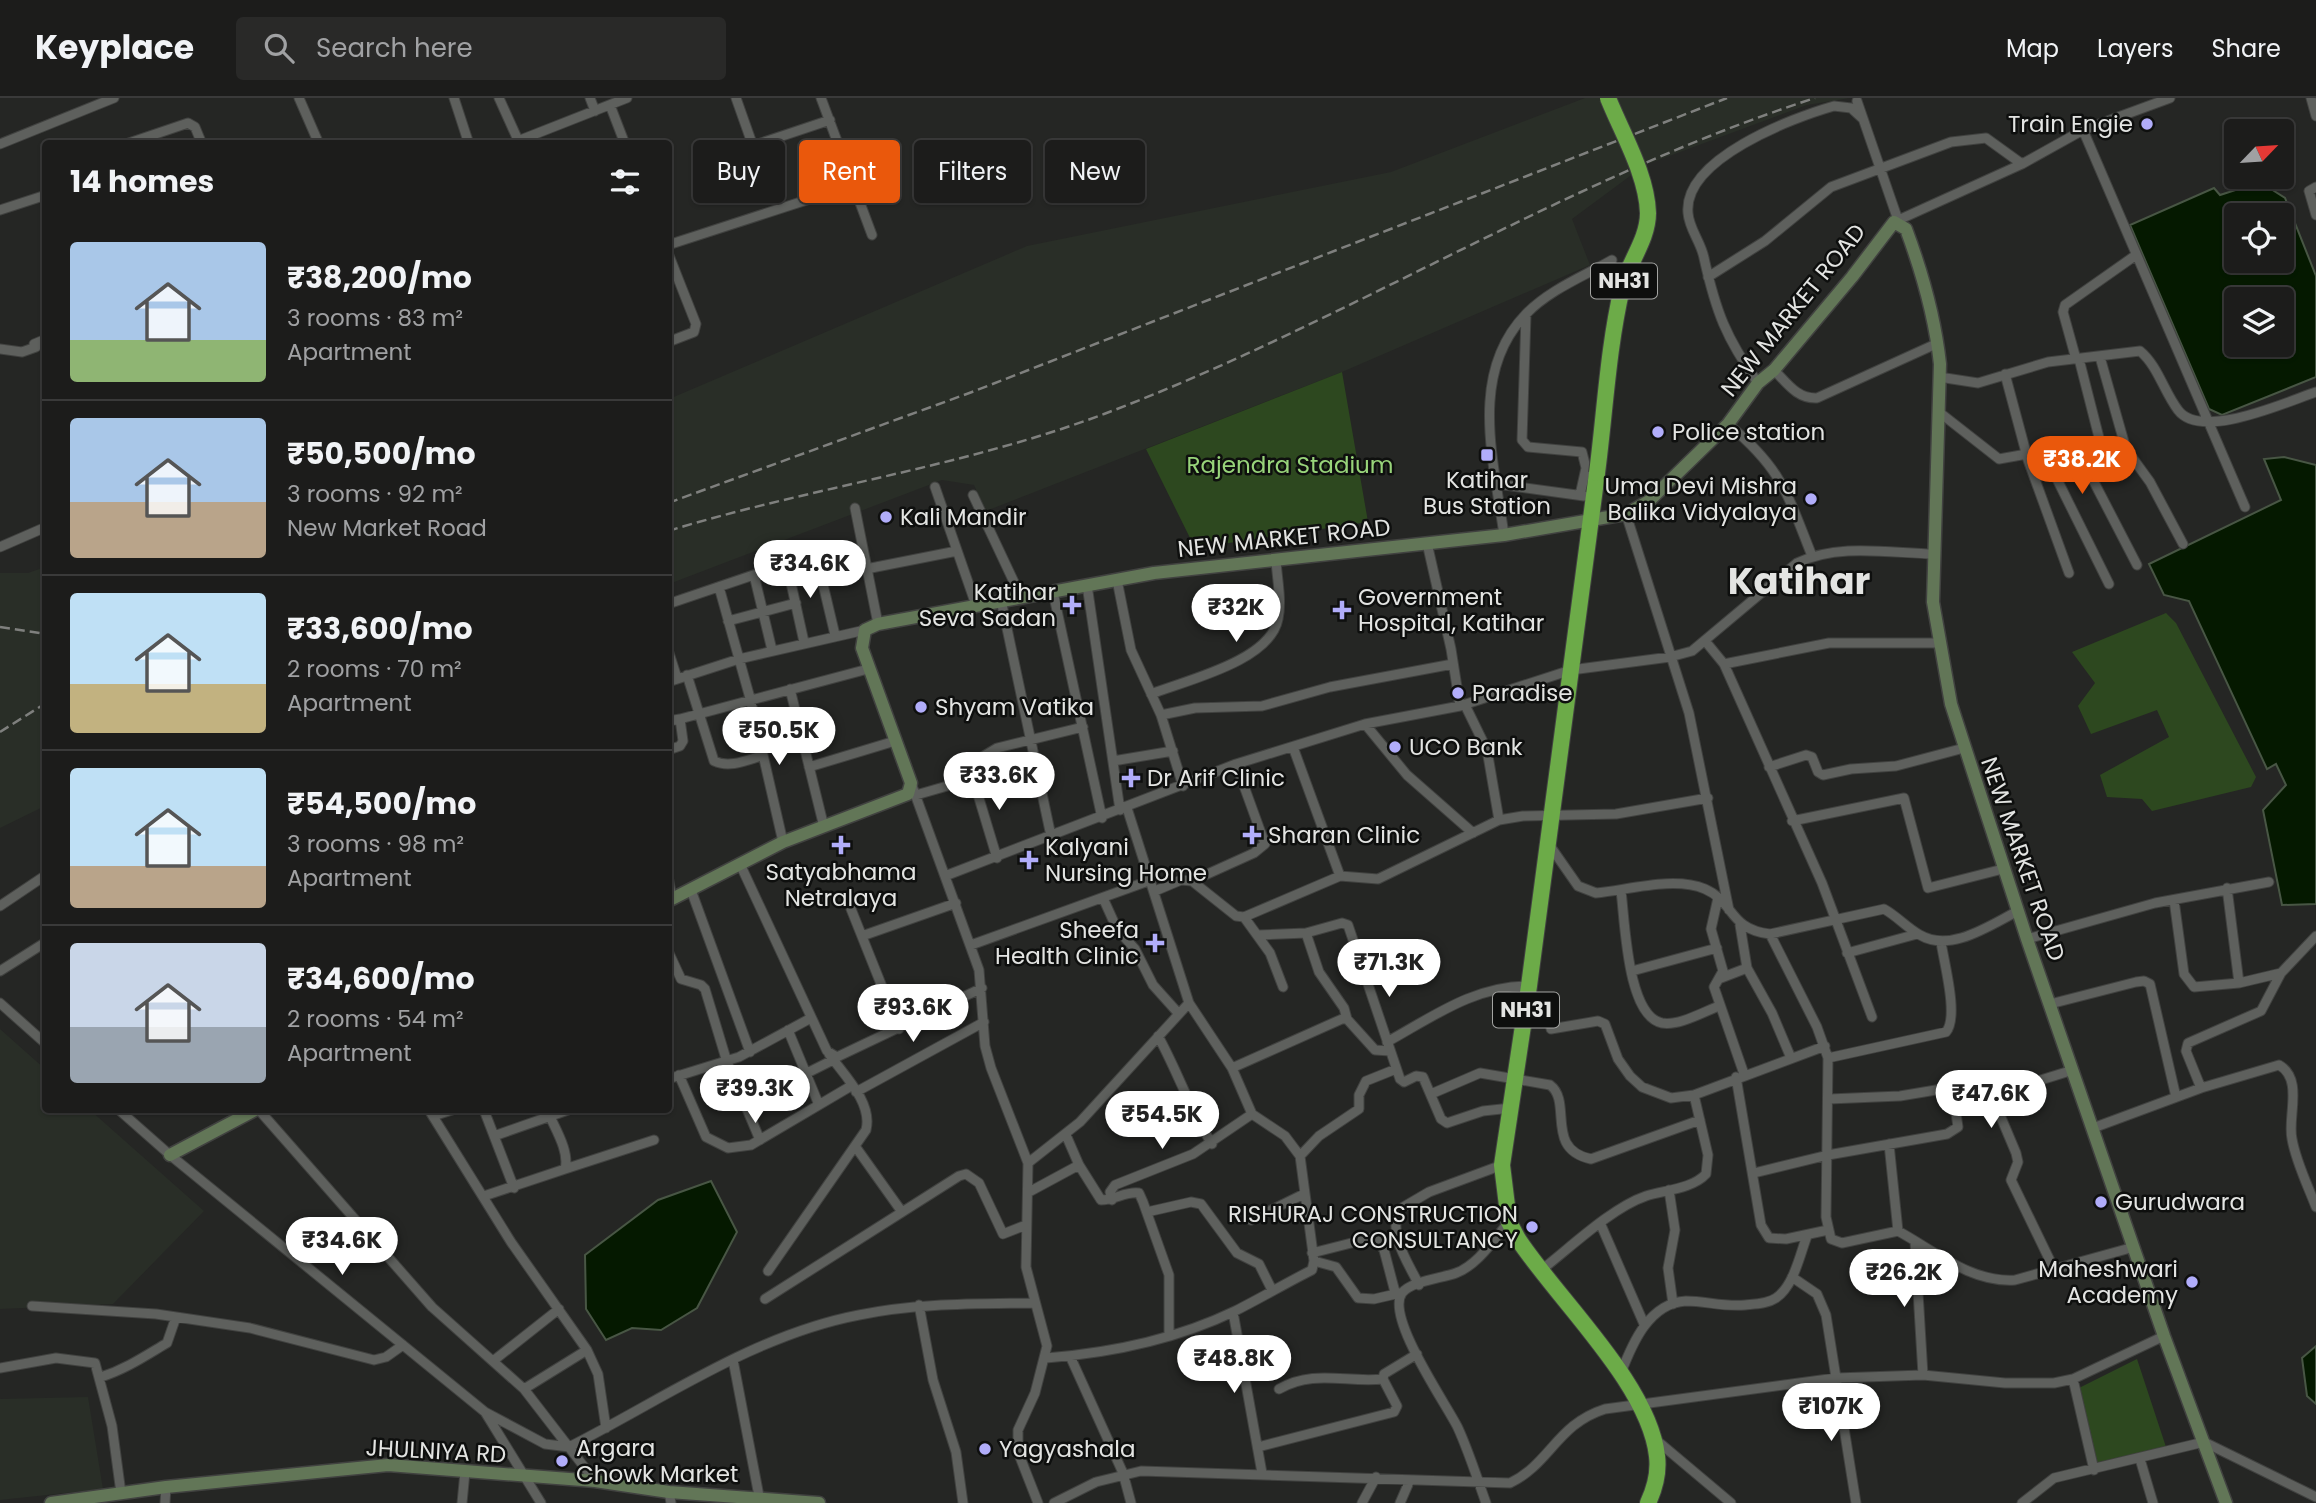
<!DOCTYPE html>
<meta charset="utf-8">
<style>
body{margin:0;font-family:Poppins,sans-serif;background:#292928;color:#f1f3f6;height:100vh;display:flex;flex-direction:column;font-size:26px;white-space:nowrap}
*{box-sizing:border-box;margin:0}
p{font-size:23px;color:#a0a1a3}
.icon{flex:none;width:38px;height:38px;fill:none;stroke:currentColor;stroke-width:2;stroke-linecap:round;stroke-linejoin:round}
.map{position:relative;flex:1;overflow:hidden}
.side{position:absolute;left:42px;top:42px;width:630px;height:973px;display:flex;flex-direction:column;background:#1c1c1b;border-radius:7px;box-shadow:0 2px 5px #0004,0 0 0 2px #3a3a3a}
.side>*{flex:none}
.guide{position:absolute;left:693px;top:42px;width:665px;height:63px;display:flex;gap:14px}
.needle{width:46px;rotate:65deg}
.controls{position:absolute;left:2224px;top:21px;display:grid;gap:14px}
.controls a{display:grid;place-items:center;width:70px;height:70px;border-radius:7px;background:#1c1c1b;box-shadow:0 2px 5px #0004,0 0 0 2px #3a3a3a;font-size:35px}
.price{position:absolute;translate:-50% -60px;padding:0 16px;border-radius:24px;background:#fff;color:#222;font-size:23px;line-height:46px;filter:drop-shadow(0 2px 4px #0008)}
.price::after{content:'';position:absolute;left:50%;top:42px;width:21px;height:16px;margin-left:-10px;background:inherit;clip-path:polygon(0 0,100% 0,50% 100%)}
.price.active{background:#ea580c;color:#fff}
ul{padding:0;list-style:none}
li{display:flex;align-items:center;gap:21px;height:175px;padding:0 28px}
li+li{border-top:2px solid #3a3a3a}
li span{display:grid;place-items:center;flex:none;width:196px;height:140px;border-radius:7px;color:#555}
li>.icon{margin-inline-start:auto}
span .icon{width:84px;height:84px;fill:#fffc;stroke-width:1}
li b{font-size:30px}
h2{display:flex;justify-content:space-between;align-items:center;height:84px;padding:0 28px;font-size:30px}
.pill{padding:0 24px;border-radius:7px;background:#1c1c1b;box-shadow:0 2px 5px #0004,0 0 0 2px #3a3a3a;font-size:24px;line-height:63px}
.pill.active{background:#ea580c;color:#fff}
header{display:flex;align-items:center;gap:42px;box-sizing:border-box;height:98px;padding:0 35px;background:#1c1c1b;border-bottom:2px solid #3a3a3a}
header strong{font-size:33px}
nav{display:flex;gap:38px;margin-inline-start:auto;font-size:24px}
.search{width:490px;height:63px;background:#292928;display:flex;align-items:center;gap:18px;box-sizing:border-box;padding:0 24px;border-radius:7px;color:#a0a1a3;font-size:26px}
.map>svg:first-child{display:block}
.built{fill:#292e27}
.green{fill:#2d481f}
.water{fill:#051900;stroke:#485644;stroke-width:2;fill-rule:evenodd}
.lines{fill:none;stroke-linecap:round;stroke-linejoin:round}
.street-casing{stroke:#414240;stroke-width:11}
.secondary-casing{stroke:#414240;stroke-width:15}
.highway-casing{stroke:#414240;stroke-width:18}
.street{stroke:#5e605d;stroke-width:9}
.secondary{stroke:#627657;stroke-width:12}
.highway{stroke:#6cab48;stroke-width:16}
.rail{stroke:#7f807e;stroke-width:2.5;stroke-dasharray:10 5;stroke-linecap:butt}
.highway-bridge-casing{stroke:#414240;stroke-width:18;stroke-linecap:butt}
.highway-bridge{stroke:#6cab48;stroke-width:16}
.poi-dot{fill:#b1adfa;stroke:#0e0f0e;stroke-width:2.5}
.labels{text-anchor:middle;stroke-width:5;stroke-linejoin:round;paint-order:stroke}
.shield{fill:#0e0f0e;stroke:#a3a4a2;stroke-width:2}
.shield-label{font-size:21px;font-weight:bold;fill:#e3e4e2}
.poi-label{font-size:23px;fill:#e3e4e2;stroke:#0e0f0e;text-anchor:start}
.street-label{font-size:23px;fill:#e3e4e2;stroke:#0e0f0e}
.park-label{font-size:23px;fill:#98d47a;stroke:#0e0f0e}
.town-label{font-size:37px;font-weight:bold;fill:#e3e4e2;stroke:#0e0f0e}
</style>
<header>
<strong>Keyplace</strong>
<div class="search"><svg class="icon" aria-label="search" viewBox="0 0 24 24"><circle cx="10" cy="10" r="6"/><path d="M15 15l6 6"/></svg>Search here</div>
<nav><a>Map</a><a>Layers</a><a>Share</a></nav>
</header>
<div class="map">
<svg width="2316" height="1405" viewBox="0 0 2316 1405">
<rect width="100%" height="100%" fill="#252624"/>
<path class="built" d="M1585,0H1850L1807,7L1645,67L1572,121L1590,167L1342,274L986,413L974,387L942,382L669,486V301L1027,148L1391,74Z
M45,469V708L0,730V475H28Z
M0,931L45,971L46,1012H90L204,1113L113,1206L0,1211Z
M88,1299L103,1391L0,1402V1301Z"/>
<path class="green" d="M1342,274L1368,424L1195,450L1146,351Z
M2166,515L2176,525L2256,679L2251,689L2152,713L2142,701L2107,699L2100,677L2169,639L2157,612L2091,636L2078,608L2095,585L2072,554Z
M2137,1261L2166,1349L2097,1370L2073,1293Z"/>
<path class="water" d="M2260,84L2285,100L2316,178V279L2222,317L2209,311L2130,127L2214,90L2220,97ZM2282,117V163H2236V117ZM2236,201H2282V247H2236Z
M2284,359L2316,367V806L2282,807L2263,712L2286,687L2276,666L2267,671L2189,503L2164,497L2149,466L2281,402L2264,361Z
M711,1083L737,1134L697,1210L661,1232L632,1230L606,1242L586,1211L585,1157L658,1102Z
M2316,1248V1306L2307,1298L2302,1260Z"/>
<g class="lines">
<g class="street-casing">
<path id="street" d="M299,0L319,46
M454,0L469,46
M499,0L518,42
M590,0L595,13
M736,0L753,48
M821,0L872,137
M2311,0L2316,18
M1857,3L1898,122
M610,7L625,46
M2083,32L2245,409
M0,46L114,0
M126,46L188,25L195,29L202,46
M510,46L627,0
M707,63L830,22
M2316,89L2309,93L2316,117
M0,112L46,97
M1894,124L2022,66L2083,32L2170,0
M668,147L853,87
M668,155L696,226L694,234L668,244
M1708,179L1765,143L1831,89L1951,44L1986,40L2022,66
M1526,217L1522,342L1528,349L1582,354L1586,370L1580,397
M34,246L46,241
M0,251L22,254L36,249
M2100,259L2126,351L2150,384L2183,446
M2076,261L2063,214L2065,207L2136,157
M2079,261L2106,367
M1774,272C1787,285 1797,301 1817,300L1938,245
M2005,276L2028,362L2069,475
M1939,279L1978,285L2048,264L2140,253C2158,268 2164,294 2178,312C2201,343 2286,304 2316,294
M1758,285C1726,240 1716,214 1704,160C1701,144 1689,131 1688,115C1683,61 1792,20 1834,8L1851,10L1863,21
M1939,314L1999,361L2027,356
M1728,326C1782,371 1787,395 1812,458
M2045,357L2072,352L2080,357L2137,467
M2028,362L2045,357L2109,486
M1497,386L1584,398
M935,389L976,507
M973,397L1021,499
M855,410L878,526
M1626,416L1689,615L1729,812
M1504,437C1494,363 1468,276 1526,216C1549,192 1584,178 1612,162
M1427,445L1451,551L1460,608
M0,449L46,429
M817,461L835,537
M787,467L804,544
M866,471L957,453
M754,477L772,552
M1117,482L1131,552L1161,617L1183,688
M1087,487L1120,712
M719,489L750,600L783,744
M1053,494L1102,720
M1001,502L1051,738
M668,506L774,470L863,455
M728,523L796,505
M1706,544L1724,566L1822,785L1872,919
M668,552L677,580
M1724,566L1829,545H1939
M687,577L714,663C729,670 745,663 761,658
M668,584L739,561L865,532
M790,591L824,729
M1151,596C1187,582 1270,563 1278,521C1282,502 1277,481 1276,462
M1465,607L1487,652L1499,722
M1161,617L1195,610L1262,608L1330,589L1453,566
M668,623L680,621
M1365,626L1407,677L1473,735
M1293,649L1340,778
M668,652L680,648L683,643L680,621L868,571
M1113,663L1173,653
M809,669L895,643
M1769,669L1806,657L1812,659L1818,674L1823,677L1851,671L1896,668L1964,650
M972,677L997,760
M911,685L979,872L985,948L991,970L1028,1065L1026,1169L1047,1248L1035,1295L1018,1332V1354L1038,1405
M916,697L968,682L982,659L997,650L1083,629
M1792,723L1904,700L1928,790L2003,771
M1548,745L1578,788L1596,795C1628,792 1674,778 1705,791C1735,804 1728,831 1770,836L1884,811C1897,818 1907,830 1920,837C1951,855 1990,827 2018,813
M740,766L827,953L837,959L982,890
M668,778L672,801
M945,778L1236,666L1365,626L1460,608L1571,572L1670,559L1692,553L1797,465C1838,445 1889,455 1934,456
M1192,783L1254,755L1265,746L1236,666
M2227,790L2239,885
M691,792L750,954
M1155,793L1181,782L1192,783L1236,818L1244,819L1340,778L1378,781L1499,722L1523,718L1616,716L1708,700
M1621,793C1625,823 1627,918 1662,925C1679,928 1703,914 1719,908
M1103,800L1117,831L1135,851L1153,887L1179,916
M1718,800L1711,831L1723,873L1714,889L1744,976
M2174,802L2184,876L2194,889L2239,885L2281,875
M0,808L46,777
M851,811L899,931
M1244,819L1270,855L1283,889
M1740,827L1747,870L1772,915L1791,960
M1306,835L1319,874L1344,910L1347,921
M1770,836L1817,929L1828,960L1826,1119L1831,1141L1842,1145L1898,1133C1935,1153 1971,1185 2015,1182L2134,1149
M1258,837L1306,835L1342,825L1348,827L1400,981L1404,984L1416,978L1423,979L1441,1021L1447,1025L1483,1013L1511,1010
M862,838L956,805
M2027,841L2155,805L2269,784
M971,847L1151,782
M668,853L681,881L701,887L705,891L727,964L760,1042
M1847,855L1917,836
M0,873L46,844
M1632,873L1717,850
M1721,880L1747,870
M0,905L46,946
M2050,906L2136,884L2144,883L2150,886L2176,999
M1551,931L1598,923L1605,926L1618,961L1630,978L1642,989L1671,1000L1694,997L1825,948
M788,932L819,1007
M1158,938C1178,974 1190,1012 1212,1046
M1387,944C1434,918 1474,888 1529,888
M1828,960L1946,934C1959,919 1944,865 1941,844
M1232,970L1342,921H1347L1375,952L1390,953
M807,975L833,962
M679,977L706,1039L728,1050L751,1047L851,988
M1736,979L1761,1127L1769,1140L1786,1141L1828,1132
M668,981L739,959L811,920
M2201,990L2186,953L2188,945L2261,913L2281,875L2316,838
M856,994L984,924
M1431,996L1480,975L1550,987C1573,1004 1544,1051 1591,1061L1700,1022
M1992,998L2016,1055L2018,1064L2011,1082L2054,1171
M1829,1001L1900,998L1942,991L1958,1009
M119,1012L170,1057L485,1314L541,1405
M259,1012L432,1209L524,1291L595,1383
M429,1012L511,1144L587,1252L598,1276L606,1330
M484,1012L514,1090
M433,1018L452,1012
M2093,1030L2201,990L2279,967C2304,981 2287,1020 2292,1041C2296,1064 2308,1088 2316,1109
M1066,1037L1079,1067L1101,1102C1115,1102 1126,1093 1139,1095L1143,1104L1169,1177V1238
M494,1038L568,1012
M1889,1046L1898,1133
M855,1048L902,1114
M1300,1058L1319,1038L1359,1011V997L1366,983L1396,971
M1028,1065L1080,1024L1189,905
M565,1071L654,1042
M1754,1075L1828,1057L1947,1036L1958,1029L1956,1015L1963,1006L2073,972
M1669,1092L1675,1132L1668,1170L1673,1206
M1029,1094L1079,1067
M484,1098L565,1071C570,1053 554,1029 547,1012
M1112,1102L1110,1094L1115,1087L1193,1056L1252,1016
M1147,1114L1191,1104L1201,1106L1237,1155L1259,1166L1272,1192
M1251,1122L1304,1096
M1601,1127L1644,1226
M1915,1144L1923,1277
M1312,1155L1375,1139L1384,1152L1395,1194
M1314,1163L1336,1169L1358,1200L1374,1201L1400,1195
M768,1173L866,1032C873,1005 844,977 829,956
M1540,1173C1570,1150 1611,1110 1646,1098C1665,1092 1692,1091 1706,1076L1708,1057L1694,997
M1792,1179L1817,1196L1826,1217L1856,1405
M1419,1187C1408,1164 1387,1136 1400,1111L1429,1094L1502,1067
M765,1201L959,1078L966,1076L979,1085L1003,1136L1026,1127
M919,1207L933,1282L956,1354L963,1405
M32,1208L156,1216L250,1230L374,1262L386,1259L403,1247
M1233,1214L1262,1375
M1070,1258L1123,1375L1131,1405
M1046,1260C1110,1255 1177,1241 1235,1213C1261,1200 1286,1185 1312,1172L1314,1163L1300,1058L1285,1038L1252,1016L1232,970L1189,905L1127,710
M733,1262L759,1398
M493,1263L559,1211
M0,1270L56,1260L95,1265L112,1328L121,1395
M1621,1275C1632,1246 1649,1205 1686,1203C1706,1203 1723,1209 1745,1207C1755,1206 1767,1206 1776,1200C1794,1188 1800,1156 1807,1138
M101,1279C126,1271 145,1258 167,1245L176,1219
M2073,1281L2094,1372
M524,1291L587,1252
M1279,1291C1314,1271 1346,1285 1383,1281
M485,1314L545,1346L569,1349C662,1302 754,1237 859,1217C917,1205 975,1206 1034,1205
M1655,1341L1731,1405
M1258,1349L1394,1314L1397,1308L1383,1281L1384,1276L1417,1256
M2140,1361L2153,1405
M669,1394L671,1405
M165,1405L166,1389
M462,1405L465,1374
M1054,1405L1096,1384L1141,1373L1510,1385C1550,1366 1557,1326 1605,1311L1836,1280L1923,1277L2005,1285H2054L2073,1281L2164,1238
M1362,1405L1376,1379
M1400,1405L1410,1382
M1486,1405C1477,1380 1469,1354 1458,1330C1447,1307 1385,1219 1402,1195C1411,1183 1443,1180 1456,1175C1478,1167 1494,1141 1509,1124
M2022,1405L2054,1380L2204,1344L2316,1399"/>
</g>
<g class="secondary-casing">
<path id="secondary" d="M668,803L783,744L908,696L911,685L862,550L865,532L878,526L1154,475L1504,437L1626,416L1649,403L1728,326L1758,285L1774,272L1852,179L1894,124L1906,131C1922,174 1935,220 1940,266L1933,504L1951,606L2027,841L2164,1238L2226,1405
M170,1057L255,1012
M51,1405L166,1389L388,1367L595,1383L669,1394L819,1405"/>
</g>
<g class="highway-casing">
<path id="highway" d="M1597,375L1529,888L1502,1067L1509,1124L1518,1141C1558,1202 1649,1286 1657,1358C1659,1374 1655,1390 1648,1405"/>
</g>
<use href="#street" class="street"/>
<use href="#secondary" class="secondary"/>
<use href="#highway" class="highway"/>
<path class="rail" d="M668,405L972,294L1727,0
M668,433C812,389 963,369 1104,316C1347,224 1567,80 1815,0
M0,529L46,536
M0,634L46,605"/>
<g class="highway-bridge-casing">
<path id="highway-bridge" d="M1597,375C1605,314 1608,250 1622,190C1628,165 1648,142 1648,115C1647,77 1622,35 1608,0"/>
</g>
<use href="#highway-bridge" class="highway-bridge"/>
</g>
<g class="poi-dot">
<circle cx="2147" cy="26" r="7"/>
<circle cx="1658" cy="334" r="7"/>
<rect x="1480" y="350" width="14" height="14" rx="3.5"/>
<circle cx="1811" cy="401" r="7"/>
<circle cx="886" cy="419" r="7"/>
<path d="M1068.5 496.5h7v7h7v7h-7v7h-7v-7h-7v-7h7z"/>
<path d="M1338.5 501.5h7v7h7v7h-7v7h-7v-7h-7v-7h7z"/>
<circle cx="1458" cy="595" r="7"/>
<circle cx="921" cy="609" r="7"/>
<circle cx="1395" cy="649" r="7"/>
<path d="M1127.5 669.5h7v7h7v7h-7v7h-7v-7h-7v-7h7z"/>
<path d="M1248.5 726.5h7v7h7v7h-7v7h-7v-7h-7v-7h7z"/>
<path d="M837.5 736.5h7v7h7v7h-7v7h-7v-7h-7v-7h7z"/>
<path d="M1025.5 751.5h7v7h7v7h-7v7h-7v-7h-7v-7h7z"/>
<path d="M1151.5 834.5h7v7h7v7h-7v7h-7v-7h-7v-7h7z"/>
<circle cx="2101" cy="1104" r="7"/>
<circle cx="1532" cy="1129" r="7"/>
<circle cx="2192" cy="1184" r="7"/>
<circle cx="985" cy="1351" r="7"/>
<circle cx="562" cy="1363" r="7"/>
</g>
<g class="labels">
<g class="shield">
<rect x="1591" y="165.5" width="66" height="35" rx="5"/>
<rect x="1493" y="894.5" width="66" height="35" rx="5"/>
</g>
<g class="shield-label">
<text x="1624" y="190">NH31</text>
<text x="1526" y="919">NH31</text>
</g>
<g class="poi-label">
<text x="2133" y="34" text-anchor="end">Train Engie</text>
<text x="1672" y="342">Police station</text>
<text x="1487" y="390" text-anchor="middle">Katihar<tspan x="1487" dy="26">Bus Station</tspan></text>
<text x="1797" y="396" text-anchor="end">Uma Devi Mishra<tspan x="1797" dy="26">Balika Vidyalaya</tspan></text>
<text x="900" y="427">Kali Mandir</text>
<text x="1056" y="502" text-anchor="end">Katihar<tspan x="1056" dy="26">Seva Sadan</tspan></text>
<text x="1358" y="507">Government<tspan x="1358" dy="26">Hospital, Katihar</tspan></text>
<text x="1472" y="603">Paradise</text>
<text x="935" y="617">Shyam Vatika</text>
<text x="1409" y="657">UCO Bank</text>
<text x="1147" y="688">Dr Arif Clinic</text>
<text x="1268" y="745">Sharan Clinic</text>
<text x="1045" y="757">Kalyani<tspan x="1045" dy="26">Nursing Home</tspan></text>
<text x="841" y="782" text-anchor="middle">Satyabhama<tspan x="841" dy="26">Netralaya</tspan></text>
<text x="1139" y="840" text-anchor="end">Sheefa<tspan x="1139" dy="26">Health Clinic</tspan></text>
<text x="2115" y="1112">Gurudwara</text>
<text x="1518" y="1124" text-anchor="end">RISHURAJ CONSTRUCTION<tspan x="1518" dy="26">CONSULTANCY</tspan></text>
<text x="2178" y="1179" text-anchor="end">Maheshwari<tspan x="2178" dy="26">Academy</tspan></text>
<text x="576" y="1358">Argara<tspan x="576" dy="26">Chowk Market</tspan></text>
<text x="999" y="1359">Yagyashala</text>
</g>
<g class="street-label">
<text transform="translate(1793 212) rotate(-51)" y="8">NEW MARKET ROAD</text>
<text transform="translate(1284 440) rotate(-6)" y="8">NEW MARKET ROAD</text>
<text transform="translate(2023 761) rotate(71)" y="8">NEW MARKET ROAD</text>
<text transform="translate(436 1353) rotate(3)" y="8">JHULNIYA RD</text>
</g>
<g class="park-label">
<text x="1290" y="375">Rajendra Stadium</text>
</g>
<g class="town-label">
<text x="1799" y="496">Katihar</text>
</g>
</g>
</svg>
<div class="controls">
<a><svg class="needle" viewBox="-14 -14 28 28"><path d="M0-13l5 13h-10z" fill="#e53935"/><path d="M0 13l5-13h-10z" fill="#a0a1a3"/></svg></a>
<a><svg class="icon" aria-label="locate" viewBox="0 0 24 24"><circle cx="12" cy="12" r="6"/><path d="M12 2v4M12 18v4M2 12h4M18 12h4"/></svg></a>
<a><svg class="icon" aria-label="layers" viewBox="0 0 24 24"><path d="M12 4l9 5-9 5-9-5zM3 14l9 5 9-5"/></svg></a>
</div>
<b class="price active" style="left:2082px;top:398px">₹38.2K</b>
<b class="price" style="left:810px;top:502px">₹34.6K</b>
<b class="price" style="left:1236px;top:546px">₹32K</b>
<b class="price" style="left:779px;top:669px">₹50.5K</b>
<b class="price" style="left:999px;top:714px">₹33.6K</b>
<b class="price" style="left:1389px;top:901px">₹71.3K</b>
<b class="price" style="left:913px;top:946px">₹93.6K</b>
<b class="price" style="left:755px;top:1027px">₹39.3K</b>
<b class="price" style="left:1991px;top:1032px">₹47.6K</b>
<b class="price" style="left:1162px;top:1053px">₹54.5K</b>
<b class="price" style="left:342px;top:1179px">₹34.6K</b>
<b class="price" style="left:1904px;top:1211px">₹26.2K</b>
<b class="price" style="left:1234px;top:1297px">₹48.8K</b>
<b class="price" style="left:1831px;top:1345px">₹107K</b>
<div class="guide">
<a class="pill">Buy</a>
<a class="pill active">Rent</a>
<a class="pill">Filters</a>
<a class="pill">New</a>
</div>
<section class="side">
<h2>14 homes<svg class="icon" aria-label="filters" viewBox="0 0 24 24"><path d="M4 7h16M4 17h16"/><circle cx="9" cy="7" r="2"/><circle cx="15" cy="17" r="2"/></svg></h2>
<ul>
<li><span style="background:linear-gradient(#a9c7e8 70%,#8fb573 0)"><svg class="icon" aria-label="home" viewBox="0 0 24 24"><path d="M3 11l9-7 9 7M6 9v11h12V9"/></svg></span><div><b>₹38,200/mo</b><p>3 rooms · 83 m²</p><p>Apartment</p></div></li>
<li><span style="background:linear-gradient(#a9c7e8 60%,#b9a48a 0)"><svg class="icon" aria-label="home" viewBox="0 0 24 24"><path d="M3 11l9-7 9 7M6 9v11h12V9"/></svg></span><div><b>₹50,500/mo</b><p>3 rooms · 92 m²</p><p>New Market Road</p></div></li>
<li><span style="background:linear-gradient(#bfe0f5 65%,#c2b280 0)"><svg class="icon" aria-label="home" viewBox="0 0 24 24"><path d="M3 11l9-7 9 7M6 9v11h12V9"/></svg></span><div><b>₹33,600/mo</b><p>2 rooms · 70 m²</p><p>Apartment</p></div></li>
<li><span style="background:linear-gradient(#bfe0f5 70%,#b9a48a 0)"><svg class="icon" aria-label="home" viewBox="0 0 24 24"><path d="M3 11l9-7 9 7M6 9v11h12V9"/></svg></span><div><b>₹54,500/mo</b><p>3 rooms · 98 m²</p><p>Apartment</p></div></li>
<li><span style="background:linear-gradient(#c9d6e8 60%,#9aa5b1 0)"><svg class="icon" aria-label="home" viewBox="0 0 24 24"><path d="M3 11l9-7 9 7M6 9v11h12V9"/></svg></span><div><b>₹34,600/mo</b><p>2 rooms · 54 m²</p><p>Apartment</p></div></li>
</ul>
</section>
</div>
